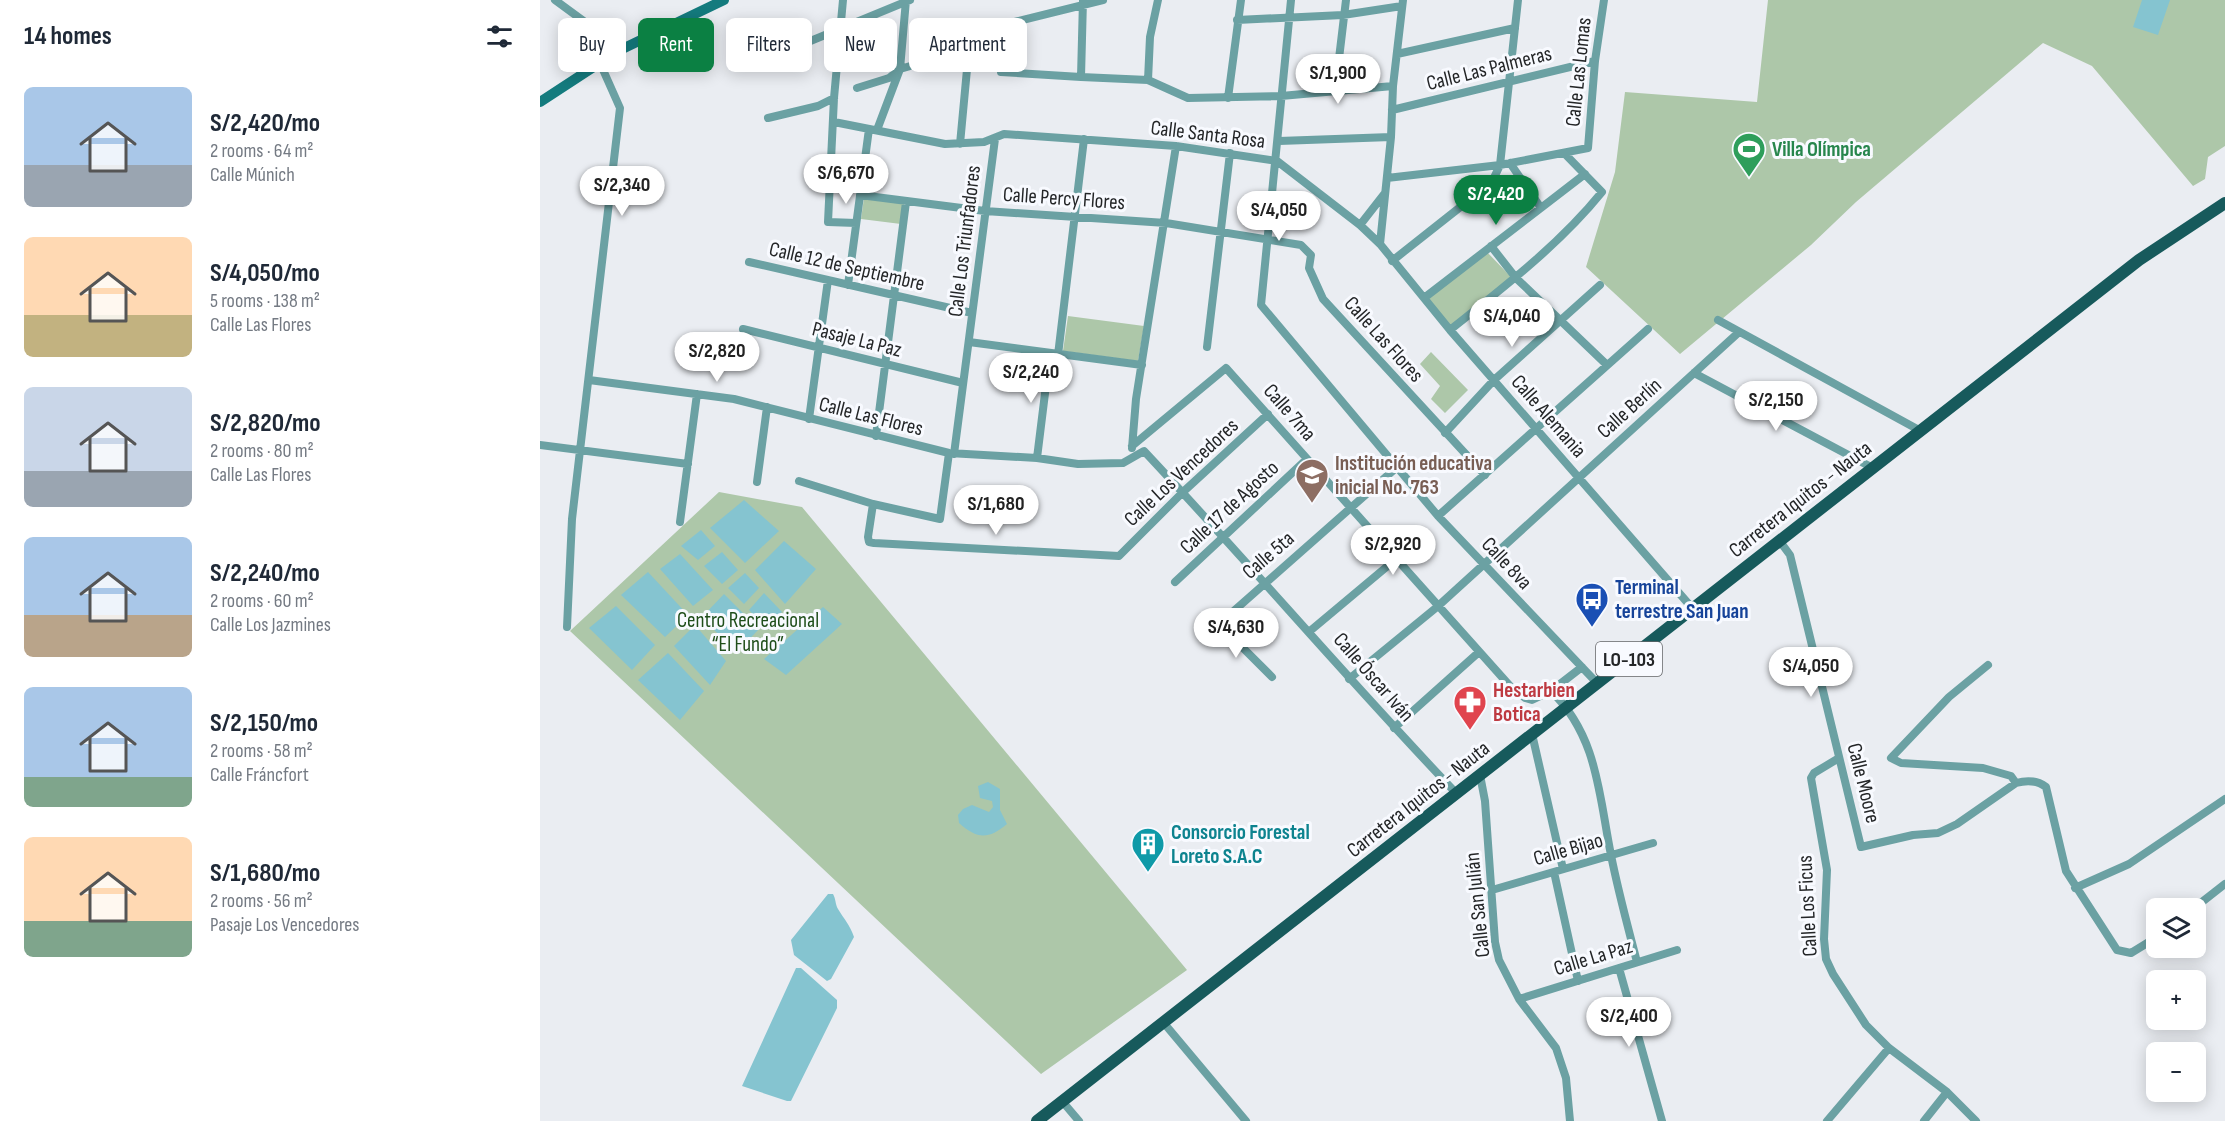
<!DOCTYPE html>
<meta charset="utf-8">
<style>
body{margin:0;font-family:"Sofia Sans Condensed",sans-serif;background:#f6f6f7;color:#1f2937;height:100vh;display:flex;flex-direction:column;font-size:22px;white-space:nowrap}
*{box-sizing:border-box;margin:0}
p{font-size:20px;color:#747a83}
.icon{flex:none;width:33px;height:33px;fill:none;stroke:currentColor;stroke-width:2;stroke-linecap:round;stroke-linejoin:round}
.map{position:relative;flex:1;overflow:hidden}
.panel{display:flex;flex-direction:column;background:#fff;width:540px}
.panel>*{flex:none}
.guide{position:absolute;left:18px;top:18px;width:570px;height:54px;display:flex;gap:12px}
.buttons{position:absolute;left:1606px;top:898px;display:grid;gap:12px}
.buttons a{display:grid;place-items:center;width:60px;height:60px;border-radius:9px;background:#fff;box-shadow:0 3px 15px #0003;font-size:30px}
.price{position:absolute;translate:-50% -51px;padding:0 14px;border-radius:21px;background:#fff;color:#222;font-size:20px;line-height:39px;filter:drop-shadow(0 2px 3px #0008)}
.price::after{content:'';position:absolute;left:50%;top:36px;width:18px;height:14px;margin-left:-9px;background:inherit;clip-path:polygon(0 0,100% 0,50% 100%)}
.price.active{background:#0b8043;color:#fff}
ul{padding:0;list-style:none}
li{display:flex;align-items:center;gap:18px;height:150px;padding:0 24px}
li span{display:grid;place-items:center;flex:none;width:168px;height:120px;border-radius:9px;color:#555}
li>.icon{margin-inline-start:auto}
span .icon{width:72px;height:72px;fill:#fffc;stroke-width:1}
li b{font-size:26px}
h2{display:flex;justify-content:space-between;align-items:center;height:72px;padding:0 24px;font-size:26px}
.chip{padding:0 21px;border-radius:9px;background:#fff;box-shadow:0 3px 15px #0003;font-size:21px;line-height:54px}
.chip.active{background:#0b8043;color:#fff}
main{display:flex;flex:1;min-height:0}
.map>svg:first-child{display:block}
.green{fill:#adc7a9}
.water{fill:#85c4d0}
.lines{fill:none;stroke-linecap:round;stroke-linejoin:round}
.street{stroke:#6ba1a3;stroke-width:8}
.secondary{stroke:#147b7e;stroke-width:10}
.primary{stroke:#175a5c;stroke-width:12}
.labels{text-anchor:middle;stroke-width:6;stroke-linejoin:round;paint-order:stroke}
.shield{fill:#f8faff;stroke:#646668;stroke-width:1.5}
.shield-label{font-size:20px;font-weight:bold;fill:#242628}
.street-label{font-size:21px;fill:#242628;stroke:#f8faff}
.leisure-label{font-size:21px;font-weight:bold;fill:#27864d;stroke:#f8faff;text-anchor:start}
.education-label{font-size:21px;font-weight:bold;fill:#785e54;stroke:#f8faff;text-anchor:start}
.transit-label{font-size:21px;font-weight:bold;fill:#164399;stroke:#f8faff;text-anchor:start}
.park-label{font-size:21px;fill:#1f4e1a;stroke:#f8faff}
.health-label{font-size:21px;font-weight:bold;fill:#be3a42;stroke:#f8faff;text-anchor:start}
.culture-label{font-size:21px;font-weight:bold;fill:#0d838f;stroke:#f8faff;text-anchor:start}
</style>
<main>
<section class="panel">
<h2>14 homes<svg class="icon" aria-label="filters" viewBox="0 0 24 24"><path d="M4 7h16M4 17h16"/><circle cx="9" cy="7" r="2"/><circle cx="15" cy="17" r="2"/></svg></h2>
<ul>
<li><span style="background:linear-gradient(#a9c7e8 65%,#9aa5b1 0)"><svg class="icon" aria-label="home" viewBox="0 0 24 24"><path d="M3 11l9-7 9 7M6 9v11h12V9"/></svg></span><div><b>S/2,420/mo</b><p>2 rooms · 64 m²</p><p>Calle Múnich</p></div></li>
<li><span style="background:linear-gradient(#ffd9b3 65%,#c2b280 0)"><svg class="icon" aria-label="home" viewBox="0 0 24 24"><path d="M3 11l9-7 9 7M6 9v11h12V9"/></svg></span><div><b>S/4,050/mo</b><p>5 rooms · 138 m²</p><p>Calle Las Flores</p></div></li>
<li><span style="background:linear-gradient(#c9d6e8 70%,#9aa5b1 0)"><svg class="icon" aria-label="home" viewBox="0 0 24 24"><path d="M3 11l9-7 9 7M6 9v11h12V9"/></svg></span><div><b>S/2,820/mo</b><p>2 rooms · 80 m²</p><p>Calle Las Flores</p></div></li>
<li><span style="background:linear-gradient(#a9c7e8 65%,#b9a48a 0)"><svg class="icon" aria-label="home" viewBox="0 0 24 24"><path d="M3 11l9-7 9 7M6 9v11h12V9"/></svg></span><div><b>S/2,240/mo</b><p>2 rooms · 60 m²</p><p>Calle Los Jazmines</p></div></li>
<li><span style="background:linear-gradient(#a9c7e8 75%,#7fa58c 0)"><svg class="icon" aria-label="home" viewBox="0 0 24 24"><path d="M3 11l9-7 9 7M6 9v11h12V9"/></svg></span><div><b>S/2,150/mo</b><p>2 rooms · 58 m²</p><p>Calle Fráncfort</p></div></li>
<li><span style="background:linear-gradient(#ffd9b3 70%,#7fa58c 0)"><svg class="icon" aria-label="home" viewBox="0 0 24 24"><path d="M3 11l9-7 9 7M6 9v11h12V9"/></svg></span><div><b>S/1,680/mo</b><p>2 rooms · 56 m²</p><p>Pasaje Los Vencedores</p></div></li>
</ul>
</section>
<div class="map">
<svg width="1685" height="1121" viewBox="0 0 1685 1121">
<rect width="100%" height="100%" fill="#eaedf2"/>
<path class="green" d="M1228,0H1685V146L1668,157L1665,179L1653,186L1552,66L1503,43L1316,202L1271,245L1140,354L1046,267L1075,172L1085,92L1217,102Z
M324,198L364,204L361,224L321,219Z
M946,251L973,279L909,329L883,300Z
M528,316L604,326L598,361L523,351Z
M891,352L928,390L905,413L891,399L900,386L880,364Z
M179,492L262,507L647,970L501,1074L30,631Z"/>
<path class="water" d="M1602,0H1630L1618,35L1593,27Z
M204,500L239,531L205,563L170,528Z
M161,530L175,546L158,560L141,546Z
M244,541L276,569L245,604L215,570Z
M182,552L198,570L182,584L164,566Z
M140,554L173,590L153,606L120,569Z
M108,572L148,615L125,637L81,595Z
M205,573L219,588L204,604L188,588Z
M224,593L242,612L225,627L209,610Z
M184,594L219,629L196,653L162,617Z
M76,606L115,645L92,670L49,628Z
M283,607L302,624L246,675L224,659Z
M155,625L186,661L170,685L134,646Z
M128,653L164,691L140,720L98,680Z
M448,782L460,789V810L467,824C448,840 437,839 419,823L418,815L423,809L432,805L449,812L453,807L452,801L440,798L438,786Z
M288,894H293C296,899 295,904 298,909C304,919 310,925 314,937L291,979L287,981L254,955L251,940Z
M256,968H261L297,1000V1008L251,1101H247L202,1086Z"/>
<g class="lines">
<path class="street" d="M15,0L64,36L78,51
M303,0L294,98L288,222L316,223
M543,0L541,77L608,80L648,98L741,96L853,86
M751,0L721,305L898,516L1058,684
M697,20L803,15L862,6
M463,39L461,72L541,77
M857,54L975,28
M234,56L370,0
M608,80L610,37L618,0
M317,88L349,78L360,69L463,39L462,25L563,0
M795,92L806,0
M688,98L701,0
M852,110L1055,61
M228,118L278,106L294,98
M294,122L405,144L444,142L464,134L636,146L737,161L820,225L840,244L910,330L1153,609
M337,130L360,69L366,0
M739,141L851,137
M420,144L429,48
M970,163L1001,208
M847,178L960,165L1048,148L1055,61L1064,0
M320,195L445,211L626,223L761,245L771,255L769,268L783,299L945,475
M820,225L845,193
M840,244L851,137L853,86L863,0
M951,246L976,278L1067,365
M852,261L952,182L960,165L978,0
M209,262L432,313
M308,285L329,129
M884,298L1045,174
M1178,320L1379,430
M203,329L423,383
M910,330C964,287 1019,245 1062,192L1024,153
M429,342L602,365
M667,347L690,153
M518,355L544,139
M1154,373L1331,467
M49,380L194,399L409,453L497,458L538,464L583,463L604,451C710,564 810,682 917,794
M269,419L288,280
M905,433L954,380L1060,285
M336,436L366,202
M0,445L148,464
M592,446L686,368L970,686L985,698L992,700L1011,691L1042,667
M592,448L596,399L636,146
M414,454L455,139
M497,458L510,353
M259,481L333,504L400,519L409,453
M217,482L227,407
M333,504L328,537L329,542L334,543L579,556L643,492L728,414
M898,516L1108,329
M140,522L157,394
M1239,540L1250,555L1321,847L1373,835L1398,833L1417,824L1476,783C1487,780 1497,780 1506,787L1526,871L1577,950L1591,953L1617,937
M635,582L767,459
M27,627L32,519L80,108L60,63
M770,631L856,559
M1448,665L1409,697L1351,758L1361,763L1443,768L1471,776L1476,783
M732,677L679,624L856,468
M809,679L897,607L1198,333
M1011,691C1058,736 1059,796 1071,855C1078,891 1088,927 1097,962
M854,728L939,652
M992,734L1023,869
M1299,758L1274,773L1271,778L1287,870L1284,939L1286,959L1293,974L1326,1025L1349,1048L1407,1092L1436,1121
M940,775L945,801L955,942L959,960L979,999L1016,1048L1026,1078L1030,1121
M1014,872L1038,981
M1535,888L1589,864L1685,799
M952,890L1113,843
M1653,909L1685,884
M1079,968L1122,1121
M979,999L1137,950
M623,1022L706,1121
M522,1101L539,1121
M1287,1121L1349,1048
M1384,1121L1407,1092"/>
<path class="secondary" d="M0,102L78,51L184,0"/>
<path class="primary" d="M497,1121L1599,260L1685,203"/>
</g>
<defs>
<g id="stadium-pin" transform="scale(1.725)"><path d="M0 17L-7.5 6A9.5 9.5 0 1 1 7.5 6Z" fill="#2e9e5b" stroke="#f8faff"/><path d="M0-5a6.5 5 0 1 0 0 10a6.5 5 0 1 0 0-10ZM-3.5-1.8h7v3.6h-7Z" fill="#fff"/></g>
<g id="school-pin" transform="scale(1.725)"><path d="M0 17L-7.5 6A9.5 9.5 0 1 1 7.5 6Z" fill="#8d6e63" stroke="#f8faff"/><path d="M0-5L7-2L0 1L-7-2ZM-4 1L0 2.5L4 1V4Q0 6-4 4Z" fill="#fff"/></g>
<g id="bus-pin" transform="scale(1.725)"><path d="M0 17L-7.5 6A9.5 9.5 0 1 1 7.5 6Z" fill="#1a4fb4" stroke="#f8faff"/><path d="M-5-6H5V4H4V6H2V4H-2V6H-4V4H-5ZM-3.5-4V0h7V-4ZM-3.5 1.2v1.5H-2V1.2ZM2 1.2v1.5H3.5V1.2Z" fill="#fff"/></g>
<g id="pharmacy-pin" transform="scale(1.725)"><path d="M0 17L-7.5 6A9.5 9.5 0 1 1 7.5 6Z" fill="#e0444e" stroke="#f8faff"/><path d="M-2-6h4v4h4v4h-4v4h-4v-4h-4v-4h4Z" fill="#fff"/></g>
<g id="building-pin" transform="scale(1.725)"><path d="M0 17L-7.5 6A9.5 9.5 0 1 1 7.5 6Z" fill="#0f9aa8" stroke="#f8faff"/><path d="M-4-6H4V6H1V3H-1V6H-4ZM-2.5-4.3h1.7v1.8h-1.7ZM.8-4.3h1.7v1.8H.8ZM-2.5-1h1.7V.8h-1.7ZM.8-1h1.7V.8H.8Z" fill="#fff"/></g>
</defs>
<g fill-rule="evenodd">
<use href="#stadium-pin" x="1209" y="149"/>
<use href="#school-pin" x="772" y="475"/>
<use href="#bus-pin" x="1052" y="599"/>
<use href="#pharmacy-pin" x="930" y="702"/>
<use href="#building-pin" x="608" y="844"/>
</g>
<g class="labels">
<rect class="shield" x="1056" y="642" width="66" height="34" rx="4.5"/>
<g class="shield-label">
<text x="1089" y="666">LO-103</text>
</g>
<g class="street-label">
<text transform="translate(949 68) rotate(-14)" y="7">Calle Las Palmeras</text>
<text transform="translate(1038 72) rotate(-84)" y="7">Calle Las Lomas</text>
<text transform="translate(668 134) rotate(7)" y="7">Calle Santa Rosa</text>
<text transform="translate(524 198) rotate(4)" y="7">Calle Percy Flores</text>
<text transform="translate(424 241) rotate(-83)" y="7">Calle Los Triunfadores</text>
<text transform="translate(307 266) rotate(13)" y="7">Calle 12 de Septiembre</text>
<text transform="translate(317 339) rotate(14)" y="7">Pasaje La Paz</text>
<text transform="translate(844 339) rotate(48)" y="7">Calle Las Flores</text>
<text transform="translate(1089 408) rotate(-42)" y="7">Calle Berlín</text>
<text transform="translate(750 412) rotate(49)" y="7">Calle 7ma</text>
<text transform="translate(331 416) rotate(14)" y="7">Calle Las Flores</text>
<text transform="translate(1009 416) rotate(49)" y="7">Calle Alemania</text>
<text transform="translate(641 472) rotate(-43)" y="7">Calle Los Vencedores</text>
<text transform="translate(1260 499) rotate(-38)" y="7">Carretera Iquitos - Nauta</text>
<text transform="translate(689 507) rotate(-43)" y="7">Calle 17 de Agosto</text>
<text transform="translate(728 555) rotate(-41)" y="7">Calle 5ta</text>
<text transform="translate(967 563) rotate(47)" y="7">Calle 8va</text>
<text transform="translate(834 677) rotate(49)" y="7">Calle Óscar Iván</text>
<text transform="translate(1324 783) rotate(76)" y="7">Calle Moore</text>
<text transform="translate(878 799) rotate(-38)" y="7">Carretera Iquitos - Nauta</text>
<text transform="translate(1028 849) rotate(-16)" y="7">Calle Bijao</text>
<text transform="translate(937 905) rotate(-96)" y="7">Calle San Julián</text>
<text transform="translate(1267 906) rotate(-93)" y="7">Calle Los Ficus</text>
<text transform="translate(1053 957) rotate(-17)" y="7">Calle La Paz</text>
</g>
<g class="leisure-label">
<text x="1232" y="156">Villa Olímpica</text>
</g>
<g class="education-label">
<text x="795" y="470">Institución educativa<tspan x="795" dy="24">inicial No. 763</tspan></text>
</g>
<g class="transit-label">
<text x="1075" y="594">Terminal<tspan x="1075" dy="24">terrestre San Juan</tspan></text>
</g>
<g class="park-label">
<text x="208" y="627">Centro Recreacional<tspan x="208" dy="24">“El Fundo”</tspan></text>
</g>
<g class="health-label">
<text x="953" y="697">Hestarbien<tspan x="953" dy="24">Botica</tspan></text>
</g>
<g class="culture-label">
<text x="631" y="839">Consorcio Forestal<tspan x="631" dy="24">Loreto S.A.C</tspan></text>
</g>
</g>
</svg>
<div class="buttons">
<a><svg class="icon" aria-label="layers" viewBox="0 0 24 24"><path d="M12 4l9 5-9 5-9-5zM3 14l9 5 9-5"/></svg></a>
<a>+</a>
<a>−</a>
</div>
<b class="price" style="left:798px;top:105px">S/1,900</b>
<b class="price" style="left:306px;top:205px">S/6,670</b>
<b class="price" style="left:82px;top:217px">S/2,340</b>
<b class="price active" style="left:956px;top:226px">S/2,420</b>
<b class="price" style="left:739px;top:242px">S/4,050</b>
<b class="price" style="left:972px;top:348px">S/4,040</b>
<b class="price" style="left:177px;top:383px">S/2,820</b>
<b class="price" style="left:491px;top:404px">S/2,240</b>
<b class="price" style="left:1236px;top:432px">S/2,150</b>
<b class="price" style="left:456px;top:536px">S/1,680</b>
<b class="price" style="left:853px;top:576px">S/2,920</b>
<b class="price" style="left:696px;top:659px">S/4,630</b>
<b class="price" style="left:1271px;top:698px">S/4,050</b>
<b class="price" style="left:1089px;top:1048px">S/2,400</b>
<div class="guide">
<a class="chip">Buy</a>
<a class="chip active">Rent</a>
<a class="chip">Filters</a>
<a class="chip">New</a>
<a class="chip">Apartment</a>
</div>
</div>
</main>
